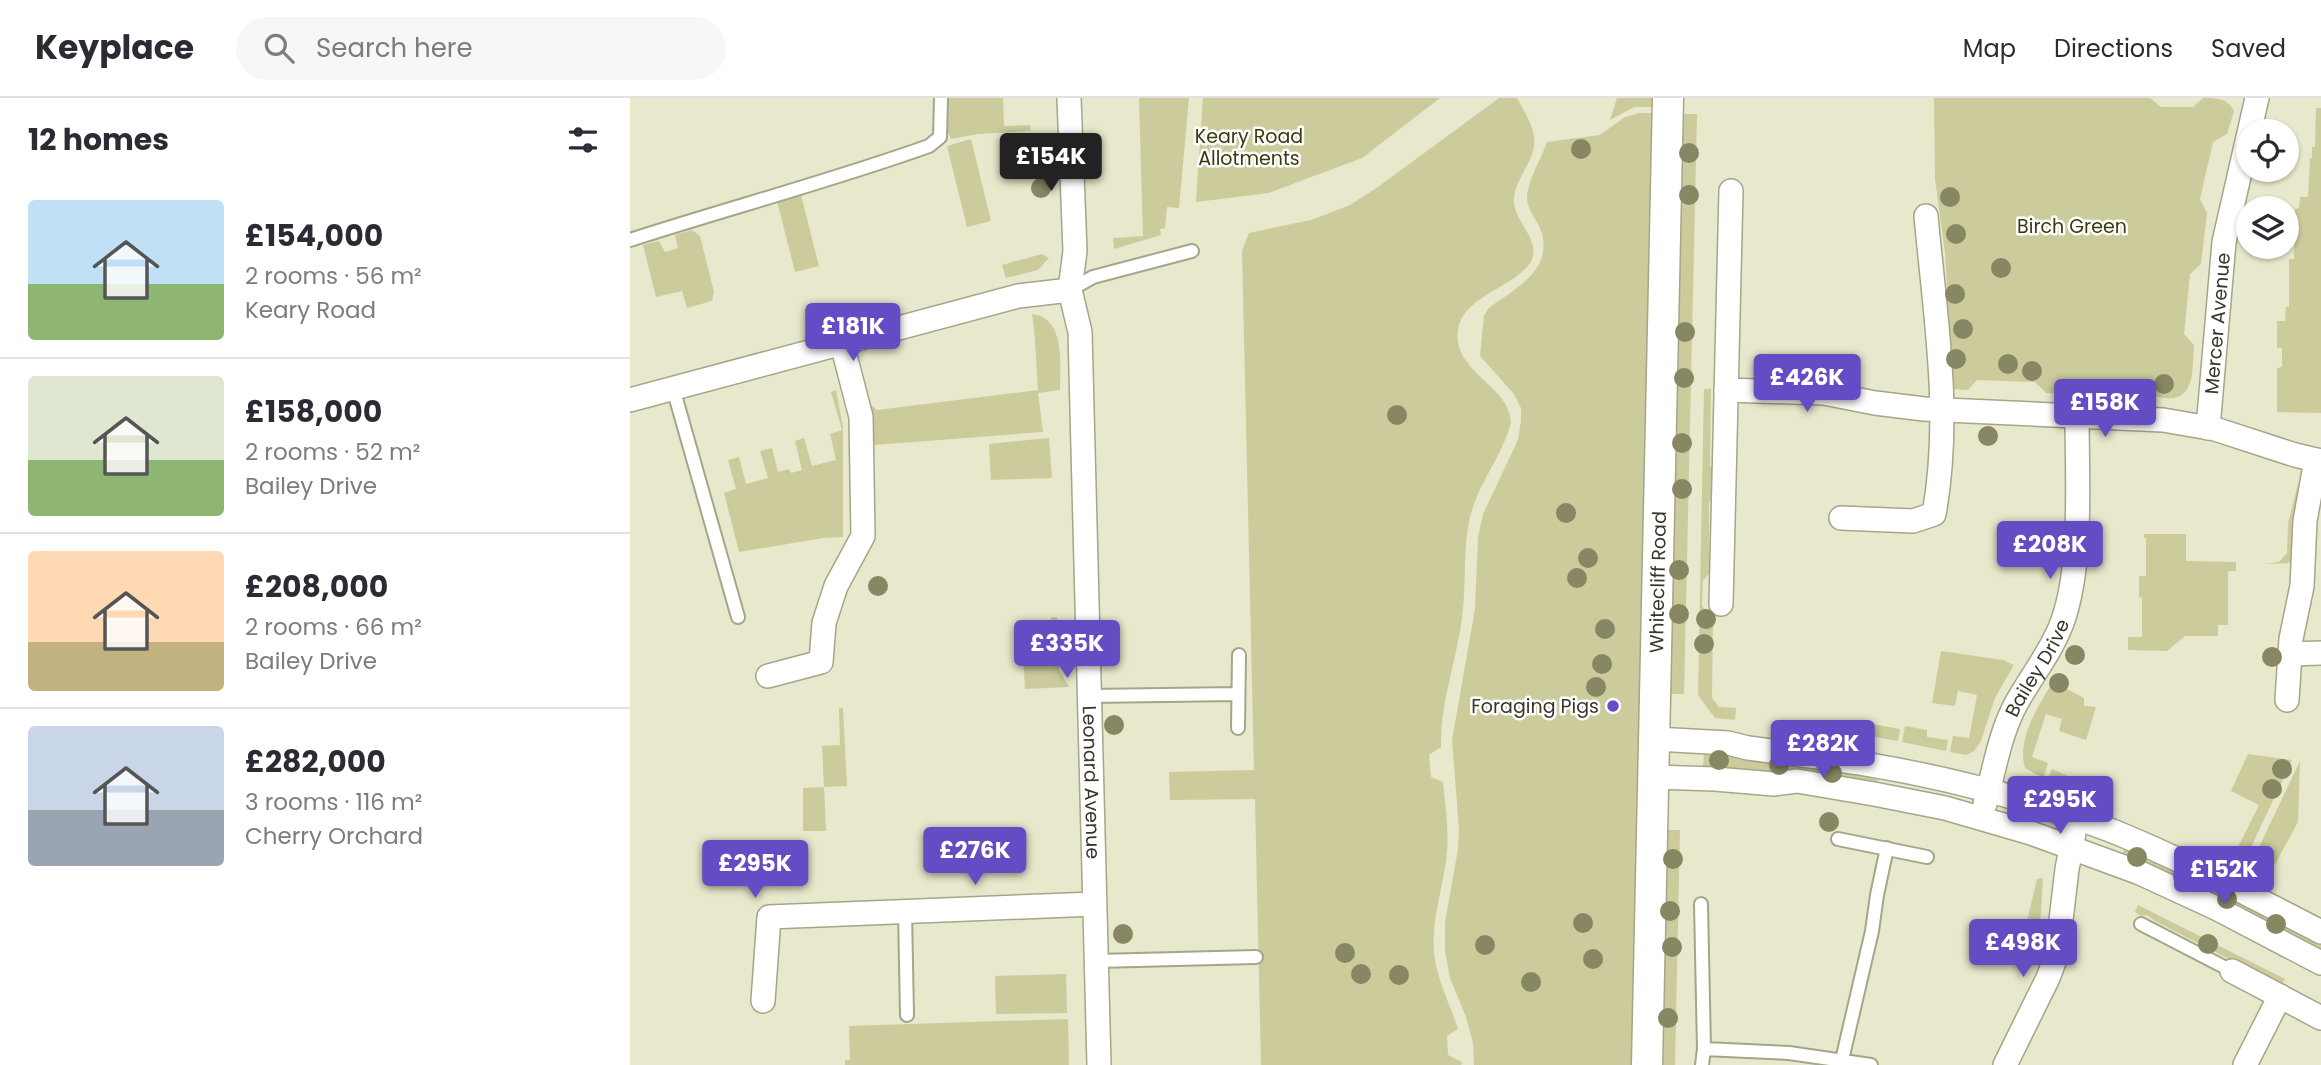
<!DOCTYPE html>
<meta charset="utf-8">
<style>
body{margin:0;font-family:Poppins,sans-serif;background:#f7f7f7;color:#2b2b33;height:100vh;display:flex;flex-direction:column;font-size:26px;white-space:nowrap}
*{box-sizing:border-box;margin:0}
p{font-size:23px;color:#7c7c81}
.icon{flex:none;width:38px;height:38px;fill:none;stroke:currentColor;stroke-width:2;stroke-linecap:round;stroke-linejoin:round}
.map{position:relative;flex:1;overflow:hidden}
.side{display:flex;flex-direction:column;background:#fff;width:630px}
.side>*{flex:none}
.tools{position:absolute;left:1606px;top:21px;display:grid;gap:14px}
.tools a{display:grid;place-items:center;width:63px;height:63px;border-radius:50%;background:#fff;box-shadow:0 2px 5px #0004;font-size:35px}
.price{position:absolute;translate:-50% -60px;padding:0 16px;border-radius:7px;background:#644cc5;color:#fff;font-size:23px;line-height:46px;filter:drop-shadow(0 2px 4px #0008)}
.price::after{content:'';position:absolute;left:50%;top:42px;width:21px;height:16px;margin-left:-10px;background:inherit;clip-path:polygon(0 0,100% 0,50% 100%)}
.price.active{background:#222;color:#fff}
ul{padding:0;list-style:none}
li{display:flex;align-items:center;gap:21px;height:175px;padding:0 28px}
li+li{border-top:2px solid #e1e1e2}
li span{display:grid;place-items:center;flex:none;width:196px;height:140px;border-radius:7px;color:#555}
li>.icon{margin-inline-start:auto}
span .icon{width:84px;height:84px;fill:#fffc;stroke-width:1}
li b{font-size:30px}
h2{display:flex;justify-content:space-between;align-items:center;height:84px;padding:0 28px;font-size:30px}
header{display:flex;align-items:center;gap:42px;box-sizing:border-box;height:98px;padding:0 35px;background:#fff;border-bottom:2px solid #e1e1e2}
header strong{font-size:33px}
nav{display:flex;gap:38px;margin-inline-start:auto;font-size:24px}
.search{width:490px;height:63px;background:#f7f7f7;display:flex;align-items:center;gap:18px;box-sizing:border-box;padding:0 24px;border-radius:38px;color:#7c7c81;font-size:26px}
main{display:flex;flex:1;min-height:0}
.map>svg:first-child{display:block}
.green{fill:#cbcb9c}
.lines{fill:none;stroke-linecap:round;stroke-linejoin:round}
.service-casing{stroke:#a5a58a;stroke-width:16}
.minor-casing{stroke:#a5a58a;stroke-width:26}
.tertiary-casing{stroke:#a5a58a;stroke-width:33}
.service{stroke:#fff;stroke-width:12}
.minor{stroke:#fff;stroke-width:23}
.tertiary{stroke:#fff;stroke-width:30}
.tree{fill:#888764}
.poi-dot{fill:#644cc5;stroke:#fff;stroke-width:2.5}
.labels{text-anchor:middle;stroke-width:5;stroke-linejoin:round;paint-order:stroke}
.park-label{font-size:19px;fill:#39380e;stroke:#fff}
.street-label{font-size:19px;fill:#36362b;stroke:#fff}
.poi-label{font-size:19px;fill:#36362b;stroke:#fff;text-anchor:end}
</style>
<header>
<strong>Keyplace</strong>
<div class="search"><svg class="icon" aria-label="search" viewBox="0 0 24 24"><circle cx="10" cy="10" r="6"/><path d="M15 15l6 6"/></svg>Search here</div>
<nav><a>Map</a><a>Directions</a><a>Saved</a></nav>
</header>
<main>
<section class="side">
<h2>12 homes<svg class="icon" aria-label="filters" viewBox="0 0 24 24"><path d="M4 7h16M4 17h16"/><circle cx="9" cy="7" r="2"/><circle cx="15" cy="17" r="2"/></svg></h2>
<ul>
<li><span style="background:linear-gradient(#bfe0f5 60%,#8fb573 0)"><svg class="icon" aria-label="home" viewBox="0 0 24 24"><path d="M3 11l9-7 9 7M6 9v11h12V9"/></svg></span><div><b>£154,000</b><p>2 rooms · 56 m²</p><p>Keary Road</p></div></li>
<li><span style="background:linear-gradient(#dfe7d0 60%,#8fb573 0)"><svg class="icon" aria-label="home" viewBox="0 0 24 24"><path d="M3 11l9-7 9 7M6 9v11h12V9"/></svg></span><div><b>£158,000</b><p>2 rooms · 52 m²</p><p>Bailey Drive</p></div></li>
<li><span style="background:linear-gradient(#ffd9b3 65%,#c2b280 0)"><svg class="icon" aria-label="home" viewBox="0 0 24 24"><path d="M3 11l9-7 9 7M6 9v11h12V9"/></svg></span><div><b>£208,000</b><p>2 rooms · 66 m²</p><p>Bailey Drive</p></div></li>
<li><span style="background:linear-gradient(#c9d6e8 60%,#9aa5b1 0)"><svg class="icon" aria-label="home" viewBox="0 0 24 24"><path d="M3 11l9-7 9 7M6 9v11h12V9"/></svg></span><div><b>£282,000</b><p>3 rooms · 116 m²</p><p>Cherry Orchard</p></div></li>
</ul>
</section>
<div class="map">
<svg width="1691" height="967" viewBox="0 0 1691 967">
<rect width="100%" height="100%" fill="#e8e8cc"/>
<path class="green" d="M316,0H373L374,28L400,27L401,33L348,36L321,41L316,31Z
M509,0H559L549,110L537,109L535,130L530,131L531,137L484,151L483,140L513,138Z
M573,0H810L732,60L639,95L566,104Z
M869,0H887C893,12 903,26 904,39C907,63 883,81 884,104C885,126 916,146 898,168C878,191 834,199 828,231C821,274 881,288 881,325C872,358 848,386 840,419C833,449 836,480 833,510C829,557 810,602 811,649L799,657L801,679L813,684C815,707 819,731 817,754C814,788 801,820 804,855C807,882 820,906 828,931L817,938L818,957L832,964L831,967H631L625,701L540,702L539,674L624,672L612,153L619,135L681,122L720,107L748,89Z
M987,0H1027V9H1004L980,22Z
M1304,0H1520L1531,9H1563L1573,0C1587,0 1598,0 1604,13L1597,36L1583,44L1570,101L1577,115L1571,166L1560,176L1554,236L1564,247C1562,273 1566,308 1528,299C1521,297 1517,289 1510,287C1498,284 1463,286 1449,286L1437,296L1416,295L1405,284L1347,282L1338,292L1319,291L1320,241L1315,154L1305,81Z
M1686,10H1691V315L1647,314V270L1652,269V250H1647V223H1655L1656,209H1659V161H1664L1665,111L1669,110L1670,99H1678L1680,60H1682V49H1685Z
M1009,15H1027L1002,967H844L843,945L836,919L820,880L815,853V825L828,751L829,731L822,642L845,511L848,439L853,416L888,342L891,323V310L884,296L850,258L854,217L859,210C883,192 922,173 912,136C909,124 898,114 897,101C897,83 911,62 917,44L970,37L995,19Z
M1050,16H1067L1054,596H1041L1044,289L1048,258L1052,61Z
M341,41L361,123L337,129L317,48Z
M171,97L189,168L165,174L147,103Z
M62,132L70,138L84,194L82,203L57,210L52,193L26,199L13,147L29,143L35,154L48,150L45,137Z
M412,156L419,160L408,172L376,180L372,167Z
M402,216C436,219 430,268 430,292L408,295L413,334L244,347L241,307L247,312L408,292C406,266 406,241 402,216Z
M1074,291H1081L1080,369L1085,370L1084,397L1079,404V462L1083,472L1073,482L1072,508L1083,521L1082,600L1089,609L1106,610L1105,622L1085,620L1068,597Z
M206,292L213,329V439L193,440L109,454L94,395L106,391L98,362L109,359L116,386L138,380L130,353L142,350L148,374L159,371L161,375L172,372L165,343L174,340L182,368L206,362L200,336L212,332L201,294Z
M419,340L422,380L361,382L359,346Z
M1668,386L1672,387L1664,427L1662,465L1634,466L1649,464L1657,455L1658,425Z
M1514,436H1556V463L1606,464V473H1598V527H1588V538H1555L1537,553L1498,552V539H1512V500L1509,499V478H1516V440H1514Z
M421,519H427L429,572L439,589L395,591L393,554L422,553Z
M1311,553L1373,562L1384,567L1365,600L1351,643L1344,653L1336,657L1320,654L1323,638L1339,640L1347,597L1328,593L1325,608L1302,605Z
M1425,581L1434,584L1433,589L1454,600V608L1466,609L1456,642L1429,633L1432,621L1416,616L1402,659L1418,665L1413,680L1395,670C1386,641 1410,604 1425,581Z
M209,610H213L217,688L194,689L196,733H173V690L194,689L192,648L210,647Z
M1225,623L1270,631L1268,643L1223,635Z
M1275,628L1297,632V639L1318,642L1316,653L1272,644Z
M1074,655L1147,661L1249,676L1246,688L1157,675L1073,668Z
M1618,656L1662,662L1615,762L1604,757L1629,707L1601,693Z
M1670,663L1668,724L1639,777L1620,768Z
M1422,671L1459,687L1456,695L1417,682Z
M1037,732H1050L1045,967H1031Z
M1496,747L1691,842V856L1491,758Z
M1413,780L1409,844L1401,870L1379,859L1381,856L1384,858L1389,856L1407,781Z
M1508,807L1655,881L1651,888L1525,823L1517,817L1511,818L1505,814Z
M436,876L437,915L366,916L365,878Z
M438,921L439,967H215V962H220L219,928Z"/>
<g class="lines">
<g class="service-casing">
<path id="service" d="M0,142C99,110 201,83 299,48L310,39L311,0
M440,192L463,179L562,153
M43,290L108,519
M459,598L607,596
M608,630L609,557
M1208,741L1297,759
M1071,806L1074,951L1072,967
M275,813L277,917
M1511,826L1602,873
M467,863L626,859
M1074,951L1159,955L1241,967
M1212,962L1242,833L1247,797L1257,750"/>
</g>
<g class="minor-casing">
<g id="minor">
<path id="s1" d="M439,0L445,153L440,192L450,234L469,967"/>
<path d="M1096,292L1194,295L1245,305L1294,311L1533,322L1585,331L1665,357L1691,363"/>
<path d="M0,302L388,198L440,192"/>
<path id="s2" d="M1578,330L1594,144L1627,0"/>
<path d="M1211,420L1283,423L1304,416C1322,318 1305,216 1296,118"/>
<path d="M1091,506L1101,93"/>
<path d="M1659,556L1691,555"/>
<path d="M138,578L191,564L194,525L206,488L233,438L231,319L212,246"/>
<path d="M1657,602L1661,541L1672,488L1675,423L1686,362"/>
<path d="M1025,641L1098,645L1118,650C1155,655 1192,659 1229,665C1315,679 1404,702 1485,734C1556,763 1623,799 1691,834"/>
<path d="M1024,679L1085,681L1144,686L1167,683L1244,696L1315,710L1401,735L1510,775L1588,811L1691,865"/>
<path id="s3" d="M1355,706C1364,673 1370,634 1387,604C1402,577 1421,554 1432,525C1453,468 1447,379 1447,318"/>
<path d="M1602,873L1691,920"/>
<path d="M133,903L139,819L464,806"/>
<path d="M1375,967L1418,880L1427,856L1437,771L1444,735"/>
<path d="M1615,967L1650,898"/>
</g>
</g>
<g class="tertiary-casing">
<g id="tertiary">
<path id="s4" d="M1017,967L1038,0"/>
</g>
</g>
<use href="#service" class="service"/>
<use href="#minor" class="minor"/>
<use href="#tertiary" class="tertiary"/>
</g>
<g class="tree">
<circle cx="951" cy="51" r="10"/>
<circle cx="1059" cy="55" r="10"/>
<circle cx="414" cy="69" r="10"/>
<circle cx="411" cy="90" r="10"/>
<circle cx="1059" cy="97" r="10"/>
<circle cx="1320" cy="99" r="10"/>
<circle cx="1326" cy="136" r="10"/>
<circle cx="1371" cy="170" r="10"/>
<circle cx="1325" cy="196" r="10"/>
<circle cx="1333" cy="231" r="10"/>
<circle cx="1055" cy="234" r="10"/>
<circle cx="1326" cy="261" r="10"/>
<circle cx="1378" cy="266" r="10"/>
<circle cx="1402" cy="273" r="10"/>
<circle cx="1054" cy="280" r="10"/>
<circle cx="1534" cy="286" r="10"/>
<circle cx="767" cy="317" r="10"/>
<circle cx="1358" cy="338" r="10"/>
<circle cx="1052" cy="345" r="10"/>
<circle cx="1052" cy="391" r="10"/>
<circle cx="936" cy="415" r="10"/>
<circle cx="958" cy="460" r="10"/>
<circle cx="1049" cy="472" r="10"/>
<circle cx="947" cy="480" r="10"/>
<circle cx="248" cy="488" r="10"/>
<circle cx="1049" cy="516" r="10"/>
<circle cx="1076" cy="521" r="10"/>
<circle cx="975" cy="531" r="10"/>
<circle cx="1074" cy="546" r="10"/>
<circle cx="1445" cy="557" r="10"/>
<circle cx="1642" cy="559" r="10"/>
<circle cx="972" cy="566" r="10"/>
<circle cx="1429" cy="585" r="10"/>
<circle cx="966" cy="589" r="10"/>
<circle cx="484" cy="627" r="10"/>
<circle cx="1089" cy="662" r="10"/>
<circle cx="1149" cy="667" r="10"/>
<circle cx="1652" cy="671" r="10"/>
<circle cx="1202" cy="675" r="10"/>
<circle cx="1642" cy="691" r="10"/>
<circle cx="1199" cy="724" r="10"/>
<circle cx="1507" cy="759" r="10"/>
<circle cx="1043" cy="761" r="10"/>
<circle cx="1553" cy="778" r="10"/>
<circle cx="1597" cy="801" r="10"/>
<circle cx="1040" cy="813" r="10"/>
<circle cx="953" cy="825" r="10"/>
<circle cx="1646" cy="826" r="10"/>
<circle cx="493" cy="836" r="10"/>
<circle cx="1578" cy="846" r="10"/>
<circle cx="855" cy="847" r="10"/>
<circle cx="1042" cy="849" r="10"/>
<circle cx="715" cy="855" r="10"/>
<circle cx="963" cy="861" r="10"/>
<circle cx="731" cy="876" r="10"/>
<circle cx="769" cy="877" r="10"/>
<circle cx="901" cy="884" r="10"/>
<circle cx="1038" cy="920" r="10"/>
</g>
<circle class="poi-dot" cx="983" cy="608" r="7"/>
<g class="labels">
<g class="park-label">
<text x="619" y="45">Keary Road<tspan x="619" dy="22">Allotments</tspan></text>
<text x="1442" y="135">Birch Green</text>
</g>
<g class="street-label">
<text dy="7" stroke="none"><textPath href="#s2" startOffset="105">Mercer Avenue</textPath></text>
<text dy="7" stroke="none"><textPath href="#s4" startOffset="483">Whitecliff Road</textPath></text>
<text dy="7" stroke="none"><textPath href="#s3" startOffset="147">Bailey Drive</textPath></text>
<text dy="7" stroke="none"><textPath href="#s1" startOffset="686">Leonard Avenue</textPath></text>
</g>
<g class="poi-label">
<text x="969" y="615">Foraging Pigs</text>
</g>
</g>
</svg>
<div class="tools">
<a><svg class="icon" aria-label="locate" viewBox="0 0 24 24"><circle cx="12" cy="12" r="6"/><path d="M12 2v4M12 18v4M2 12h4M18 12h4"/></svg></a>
<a><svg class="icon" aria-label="layers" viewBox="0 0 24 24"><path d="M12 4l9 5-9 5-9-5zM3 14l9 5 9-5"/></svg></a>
</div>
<b class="price active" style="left:421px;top:95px">£154K</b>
<b class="price" style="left:223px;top:265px">£181K</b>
<b class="price" style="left:1177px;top:316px">£426K</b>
<b class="price" style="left:1475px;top:341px">£158K</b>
<b class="price" style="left:1420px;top:483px">£208K</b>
<b class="price" style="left:437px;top:582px">£335K</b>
<b class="price" style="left:1193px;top:682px">£282K</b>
<b class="price" style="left:1430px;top:738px">£295K</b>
<b class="price" style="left:345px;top:789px">£276K</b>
<b class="price" style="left:125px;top:802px">£295K</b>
<b class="price" style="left:1594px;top:808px">£152K</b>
<b class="price" style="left:1393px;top:881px">£498K</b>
</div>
</main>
